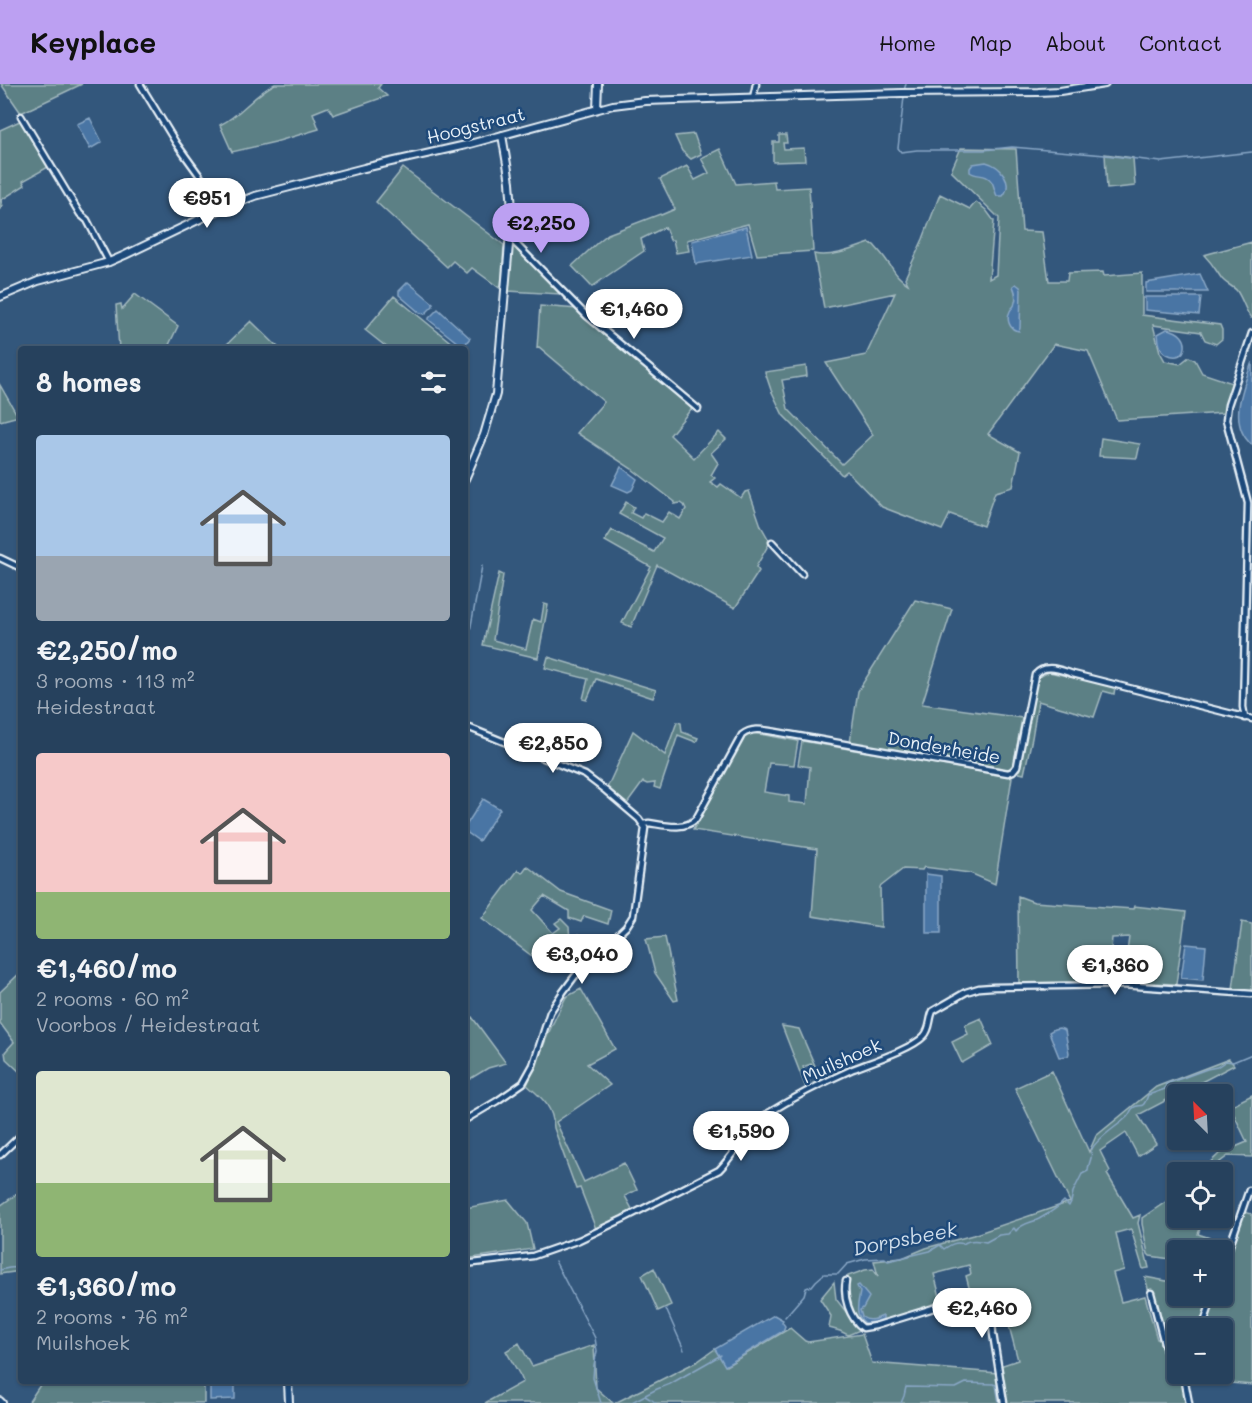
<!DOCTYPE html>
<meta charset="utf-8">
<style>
body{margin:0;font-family:Mali,sans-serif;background:#324c66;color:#f1f3f6;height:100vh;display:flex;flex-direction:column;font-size:22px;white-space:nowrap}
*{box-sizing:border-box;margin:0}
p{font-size:20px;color:#a4afbc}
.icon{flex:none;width:33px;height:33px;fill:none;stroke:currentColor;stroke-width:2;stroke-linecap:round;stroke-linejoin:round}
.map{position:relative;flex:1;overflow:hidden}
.details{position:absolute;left:18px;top:262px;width:450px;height:1038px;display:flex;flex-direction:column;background:#26415d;border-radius:6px;box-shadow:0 2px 4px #0004,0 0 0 2px #425a72}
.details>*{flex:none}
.needle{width:39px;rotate:336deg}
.controls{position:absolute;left:1167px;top:1000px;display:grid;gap:12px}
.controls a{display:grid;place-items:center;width:66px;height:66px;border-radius:6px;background:#26415d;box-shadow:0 2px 4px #0004,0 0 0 2px #425a72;font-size:30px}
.price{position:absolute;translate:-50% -51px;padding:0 14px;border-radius:21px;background:#fff;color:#222;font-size:20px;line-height:39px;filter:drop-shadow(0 2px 3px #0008)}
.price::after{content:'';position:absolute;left:50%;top:36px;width:18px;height:14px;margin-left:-9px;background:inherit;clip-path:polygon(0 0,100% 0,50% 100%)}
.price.active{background:#bca0f2;color:#111}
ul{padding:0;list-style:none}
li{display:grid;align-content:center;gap:12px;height:318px;padding:0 18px}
li span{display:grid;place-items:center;height:186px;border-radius:6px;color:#555}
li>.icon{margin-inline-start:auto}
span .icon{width:108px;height:108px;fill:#fffc;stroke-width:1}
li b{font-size:26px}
h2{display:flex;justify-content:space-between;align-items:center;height:72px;padding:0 18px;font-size:26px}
header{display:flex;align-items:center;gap:36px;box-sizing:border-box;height:84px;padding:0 30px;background:#bca0f2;color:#111}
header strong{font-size:28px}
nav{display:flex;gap:33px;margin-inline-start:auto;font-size:21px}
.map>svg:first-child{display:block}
.green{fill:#5c8085;stroke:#a2b8be;stroke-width:1.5}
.water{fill:#4975a4;stroke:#89a7c6;stroke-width:1.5}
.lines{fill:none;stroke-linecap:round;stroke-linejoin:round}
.stream{stroke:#89a7c6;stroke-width:1.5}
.street-casing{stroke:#e8f1f8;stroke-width:9}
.secondary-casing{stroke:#e8f1f8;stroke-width:10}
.street{stroke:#1f4a7a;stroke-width:4.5}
.secondary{stroke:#1f4a7a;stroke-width:6}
.labels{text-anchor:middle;stroke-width:5;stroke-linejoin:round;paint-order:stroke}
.street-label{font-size:18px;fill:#e8f1f8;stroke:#1f4a7a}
.water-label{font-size:20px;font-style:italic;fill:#d0deeb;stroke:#1f4a7a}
</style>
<header>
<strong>Keyplace</strong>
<nav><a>Home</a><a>Map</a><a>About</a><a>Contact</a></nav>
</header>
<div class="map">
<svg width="1252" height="1319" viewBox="0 0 1252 1319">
<rect width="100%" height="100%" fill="#33577c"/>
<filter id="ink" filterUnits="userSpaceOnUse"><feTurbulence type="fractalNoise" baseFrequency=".0167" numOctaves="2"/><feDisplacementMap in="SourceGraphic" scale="12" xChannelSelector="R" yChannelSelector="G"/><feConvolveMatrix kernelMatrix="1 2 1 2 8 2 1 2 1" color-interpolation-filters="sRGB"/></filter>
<g filter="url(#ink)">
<path class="green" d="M1,0H82L21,29Z
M275,0H381L378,4L387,12L333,31L328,23L313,29L319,45L275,58L232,68L220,41C241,31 254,10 275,0Z
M22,36L50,82L23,97L25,101L1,116L3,122L0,125V46Z
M694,50L701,70L691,75L682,67L675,52Z
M779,51H786L787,59H783L784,65L804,64L805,77L773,78V58H779Z
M961,64L1016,65L1022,147L1042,148L1049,197H1067L1068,189L1103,188L1104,192L1142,189V231L1220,241L1222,246V255L1216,260L1205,256L1201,248L1153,241L1160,268L1165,277L1180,280L1189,273L1195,276L1202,289L1232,299L1225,321L1224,329L1117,336L1088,267L1054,260L988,350L1020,368L1013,403L995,408L983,442L950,430L942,446L882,423L847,387L842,391L783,331L771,306L765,288L806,282L807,292L782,296L788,325L842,380L873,351L826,279L866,271L895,209L824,224L814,170C831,174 853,165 870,159L874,161C878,166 883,171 887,177C894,186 897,194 908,200L905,194L923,155L940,110L970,125L976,118L986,126L994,137L989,195L996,191L999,134L951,87Z
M720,65L736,100L774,97L775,105L809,103L813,167L757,171L748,140L687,156L689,167L676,169L673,156H670L665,143L641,155L644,167L607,192L592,203L572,182L598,158L608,150L660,130L661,131L675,125L660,95L687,82L695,96L709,89L701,74Z
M1105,70L1133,74L1135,102L1107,105Z
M403,84L504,161L501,205L472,184L467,189L453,177L447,183L376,118Z
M1252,158V234H1251C1245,226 1243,216 1237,207C1233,202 1226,200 1222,195C1215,185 1213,180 1204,171Z
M512,162H515L560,210L508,207L511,163Z
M135,210L178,242L167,265L131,264L119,265L116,221L121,220L122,225Z
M394,212L459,265H389L365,246Z
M540,222L578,225L692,324L670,351L694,374L719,348L726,355L711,369L718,379L711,391L715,394L710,398L718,403L721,400L741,414L745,408L749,407L761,442L770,458L756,483L759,487L735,524L657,481L631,543L622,539L651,483L605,457L612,446L654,468L663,454L619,430L626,418L634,423L631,429L641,434L644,429L662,438L669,428L680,435L686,425L684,421L681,419L674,420L675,418L632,385L577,349L604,318L539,263L537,264Z
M251,237L280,265H222Z
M0,301L16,329H19V332L0,337Z
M1101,354L1140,360L1137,374L1099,372Z
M499,489L503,491L493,556L526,565L533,535L541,538L544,520L548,521L538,574L483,561Z
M915,516L952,525L922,620L1022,634L1014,679L1009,685L850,659L858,607Z
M548,573L656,606L653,614L596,595L587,616L583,615L588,595L545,584Z
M1049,588L1115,603L1114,610L1103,607L1094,633L1038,617L1032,654L1024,690L1019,689L1036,597L1039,593Z
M677,638L681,639L682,648L698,654L696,658L678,651L660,705L654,703L655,699L647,700L643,698L627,720L607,704L633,647L665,671Z
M754,649L798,657L794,681L769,679L764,708L789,712V718L807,720L810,683L798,681L802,657L1012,693L995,800L970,789L924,783L922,786L903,785L880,803L881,843L812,832L817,765L693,746L743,655L748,651Z
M527,782L561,808L611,826L608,840L584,832L581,838L569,834V827L544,812L532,826L553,849L560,844L555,839L561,835L569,843L570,856L578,850L584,857L578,864L588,875L578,886L549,854L532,872L482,834L518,786L522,789Z
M1018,812L1034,818L1133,825L1134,822L1186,828L1176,900L1123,898L1129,853L1112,854L1108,898L1019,899Z
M1242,838L1252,840V907L1233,905Z
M665,853L678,916L674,917L655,889L646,855Z
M21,888V989L6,975L5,968L14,958L0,939V908Z
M581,905L615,965L587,980L610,1001L556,1038L584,1098L624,1079L637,1106L625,1112L633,1127L596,1145L580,1104L576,1105L554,1044C553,1022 542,1014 527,1001L552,941L566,913Z
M472,933L506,979L488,984L465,998V937Z
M981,934L993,961L962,979L952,958L968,950L965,941Z
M782,942L799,945L822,998L814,1002L813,999L819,997L811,980L803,983L811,1002L806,1004Z
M1229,975L1234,981L1138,1031L1156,1060L1138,1072L1126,1049L1100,1067L1110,1087L1107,1090L1133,1134L1140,1131L1138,1139L1149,1184L1143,1185L1131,1145L1116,1149L1124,1186L1113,1189L1121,1218L1145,1212L1157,1255H1159C1164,1270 1165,1293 1182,1298L1186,1319H1007L1000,1282L1018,1276L1004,1223L1012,1219L993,1224C989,1210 986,1206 971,1211L966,1192L971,1190L969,1181L934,1190L942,1220L869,1241C865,1240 862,1239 859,1236C850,1227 847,1205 848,1192L865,1186L873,1185L878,1192L874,1177L902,1174L926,1164L973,1151L1070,1118L1015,1004L1052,987L1089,1068L1096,1052L1156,1003Z
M1252,1011V1073L1228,1072L1205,1089H1199L1219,1070L1247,1058L1230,1022Z
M21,1107V1187L0,1190V1122Z
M1177,1108L1178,1134H1204L1198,1150L1210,1154L1206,1167H1178L1177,1176L1150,1172L1148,1170L1142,1140V1134L1170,1115Z
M508,1116L527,1139L533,1165L465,1175V1124Z
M1244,1128L1252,1130V1301L1187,1295L1189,1290H1222V1245H1205L1216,1212H1222L1223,1192Z
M654,1184L671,1221L658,1227L642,1191Z
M1145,1193L1177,1199L1178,1212H1211L1200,1245H1178V1290H1185L1183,1294L1174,1289L1159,1247Z
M834,1198L836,1215L860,1246L848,1251L840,1247L829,1244L831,1232L820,1215Z
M790,1244L805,1257L808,1258L862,1250L872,1279L998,1289L1002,1319H615L698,1277L715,1265L726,1282Z
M519,1259L532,1282L594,1261L596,1304L613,1319H485L523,1298L521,1293L506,1267Z
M42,1298H204V1319H28Z"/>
<path class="water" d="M90,34L102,58L90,65L77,40Z
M986,78C1001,82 1014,98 1003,112H997C995,108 994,102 992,98C987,89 977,93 970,88V84L973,80Z
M746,143L752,171L696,180L692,157Z
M1200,190L1208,208H1146V199Z
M408,198L433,219V222L425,230L420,229L399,211V207Z
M1016,200L1020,203L1021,206L1020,244L1019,247C1009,246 1006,235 1010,227C1013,221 1014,225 1015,218C1017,212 1015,207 1013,202Z
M1145,213H1201L1199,231L1145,226Z
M438,225L470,254L463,263L429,236V234Z
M1167,245C1195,249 1187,281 1167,270C1159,266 1159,258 1158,250Z
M1252,278V361C1227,340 1243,304 1252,278Z
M621,383L637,395L632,406L628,408L612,401Z
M483,715L500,725L479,757L465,747V743Z
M926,790L941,792V849H926Z
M1186,860L1206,862L1203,896L1181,894Z
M1059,944L1065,946L1069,969L1068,972L1059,973L1049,948L1054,945Z
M859,1201L869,1213L863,1224L860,1226L862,1233C869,1238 876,1235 883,1232V1235L875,1238L865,1239C854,1231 858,1220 860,1208L857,1202Z
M774,1231L783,1236L782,1238L785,1242L783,1247L725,1282L715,1265Z
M210,1298H235V1315L210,1316Z"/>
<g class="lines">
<path class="stream" d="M904,6L906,0
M904,13L898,64L901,68L917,66H984L1012,63L1105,71L1161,78L1252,68
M465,574L482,482
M555,1177L595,1254L597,1267L594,1281L593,1294L601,1319
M0,1186L9,1184L21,1183
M666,1225L684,1266
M785,1233L804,1211L806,1204L812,1202L816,1197L824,1190H838L847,1180L865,1175L885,1174L888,1177L930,1167L940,1161L944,1165C950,1161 956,1157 963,1160C969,1155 978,1156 986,1158L999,1151L1008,1150L1014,1144L1016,1147C1022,1139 1031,1139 1039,1135C1048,1130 1057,1125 1064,1117L1069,1122L1071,1118L1073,1108L1082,1090L1088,1087C1088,1081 1090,1079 1091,1074C1093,1066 1089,1072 1092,1065C1097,1054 1118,1042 1127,1033C1129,1031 1130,1028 1132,1025C1140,1017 1142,1029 1148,1011L1165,1005L1166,1000L1207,985L1217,983L1226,977L1233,978L1252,970
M645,1312L650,1315
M652,1316L656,1319
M630,1319L657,1305L670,1300L721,1271
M901,1319L904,1312L906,1303L956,1304L966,1299L993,1300L996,1301L999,1319"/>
<g class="street-casing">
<path id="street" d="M140,0L176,59L223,124
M753,14L756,0
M21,32L80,130L87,136L109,178
M510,154L587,232L698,325
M772,458L802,490
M0,474L21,484
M1245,634L1243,623L1248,419L1226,336L1228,321L1252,249
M465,642L585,691L606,707L639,735L645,744L633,832L626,843L575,892L563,908L550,928L533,981L523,999L497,1017L465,1036
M643,740L649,739C664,741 684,747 696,735L742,651C752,643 764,646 776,648L1008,689L1013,687L1017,682L1035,591C1045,579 1060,586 1073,590L1252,635
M0,1071L21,1051
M465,1180L533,1172L579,1156L623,1135L719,1086C737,1068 746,1044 767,1030C794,1013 824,998 853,985C871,978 912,965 924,952C931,945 929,935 933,927L966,908L979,904L993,903L1122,901L1252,910
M1222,1184L1249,1106
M846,1197C843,1213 849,1234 863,1244L875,1242L973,1212L981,1210L987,1214L991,1225L993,1250L1004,1319
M1151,1209L1169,1278L1172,1285L1185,1298
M1202,1245L1213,1212
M1186,1290L1185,1298L1189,1319"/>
</g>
<g class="secondary-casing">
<path id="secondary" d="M597,25L598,0
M0,213L38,197L109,178L125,171L223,124L255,112L364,84L466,61L613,21L645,17L901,9L1038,8L1060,7L1105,0
M465,395L484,351L496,310L512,126L510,98L502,51
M288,1298L289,1319
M0,1317L2,1319"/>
</g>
<use href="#street" class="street"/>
<use href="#secondary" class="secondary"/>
</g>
</g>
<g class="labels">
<g class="street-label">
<text transform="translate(476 42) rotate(-14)" y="6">Hoogstraat</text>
<text transform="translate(944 664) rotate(10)" y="6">Donderheide</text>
<text transform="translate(842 977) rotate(-24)" y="6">Muilshoek</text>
</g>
<g class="water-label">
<text transform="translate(905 1155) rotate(-11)" y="7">Dorpsbeek</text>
</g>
</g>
</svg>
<div class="controls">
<a><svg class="needle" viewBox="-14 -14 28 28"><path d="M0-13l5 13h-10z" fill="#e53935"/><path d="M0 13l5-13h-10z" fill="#a4afbc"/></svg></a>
<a><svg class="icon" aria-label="locate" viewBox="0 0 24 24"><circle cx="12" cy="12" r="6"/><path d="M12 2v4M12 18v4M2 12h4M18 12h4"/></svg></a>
<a>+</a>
<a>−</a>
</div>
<b class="price" style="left:207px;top:145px">€951</b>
<b class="price active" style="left:541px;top:170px">€2,250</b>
<b class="price" style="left:634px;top:256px">€1,460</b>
<b class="price" style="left:553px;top:690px">€2,850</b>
<b class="price" style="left:582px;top:901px">€3,040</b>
<b class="price" style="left:1115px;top:912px">€1,360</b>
<b class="price" style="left:741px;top:1078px">€1,590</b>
<b class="price" style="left:982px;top:1255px">€2,460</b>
<section class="details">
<h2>8 homes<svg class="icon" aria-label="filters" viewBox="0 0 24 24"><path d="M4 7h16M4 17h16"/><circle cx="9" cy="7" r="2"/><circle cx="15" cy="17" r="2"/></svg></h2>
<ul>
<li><span style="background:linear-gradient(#a9c7e8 65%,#9aa5b1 0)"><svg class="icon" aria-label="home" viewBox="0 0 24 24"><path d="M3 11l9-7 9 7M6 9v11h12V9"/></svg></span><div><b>€2,250/mo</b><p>3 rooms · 113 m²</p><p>Heidestraat</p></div></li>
<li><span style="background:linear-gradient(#f6c9c9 75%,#8fb573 0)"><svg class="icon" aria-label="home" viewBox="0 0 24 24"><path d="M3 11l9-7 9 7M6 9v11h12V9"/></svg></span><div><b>€1,460/mo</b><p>2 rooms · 60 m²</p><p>Voorbos / Heidestraat</p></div></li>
<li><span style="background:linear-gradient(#dfe7d0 60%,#8fb573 0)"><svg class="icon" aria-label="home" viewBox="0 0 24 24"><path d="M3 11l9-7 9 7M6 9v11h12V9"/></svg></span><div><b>€1,360/mo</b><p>2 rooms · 76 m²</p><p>Muilshoek</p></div></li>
</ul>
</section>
</div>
